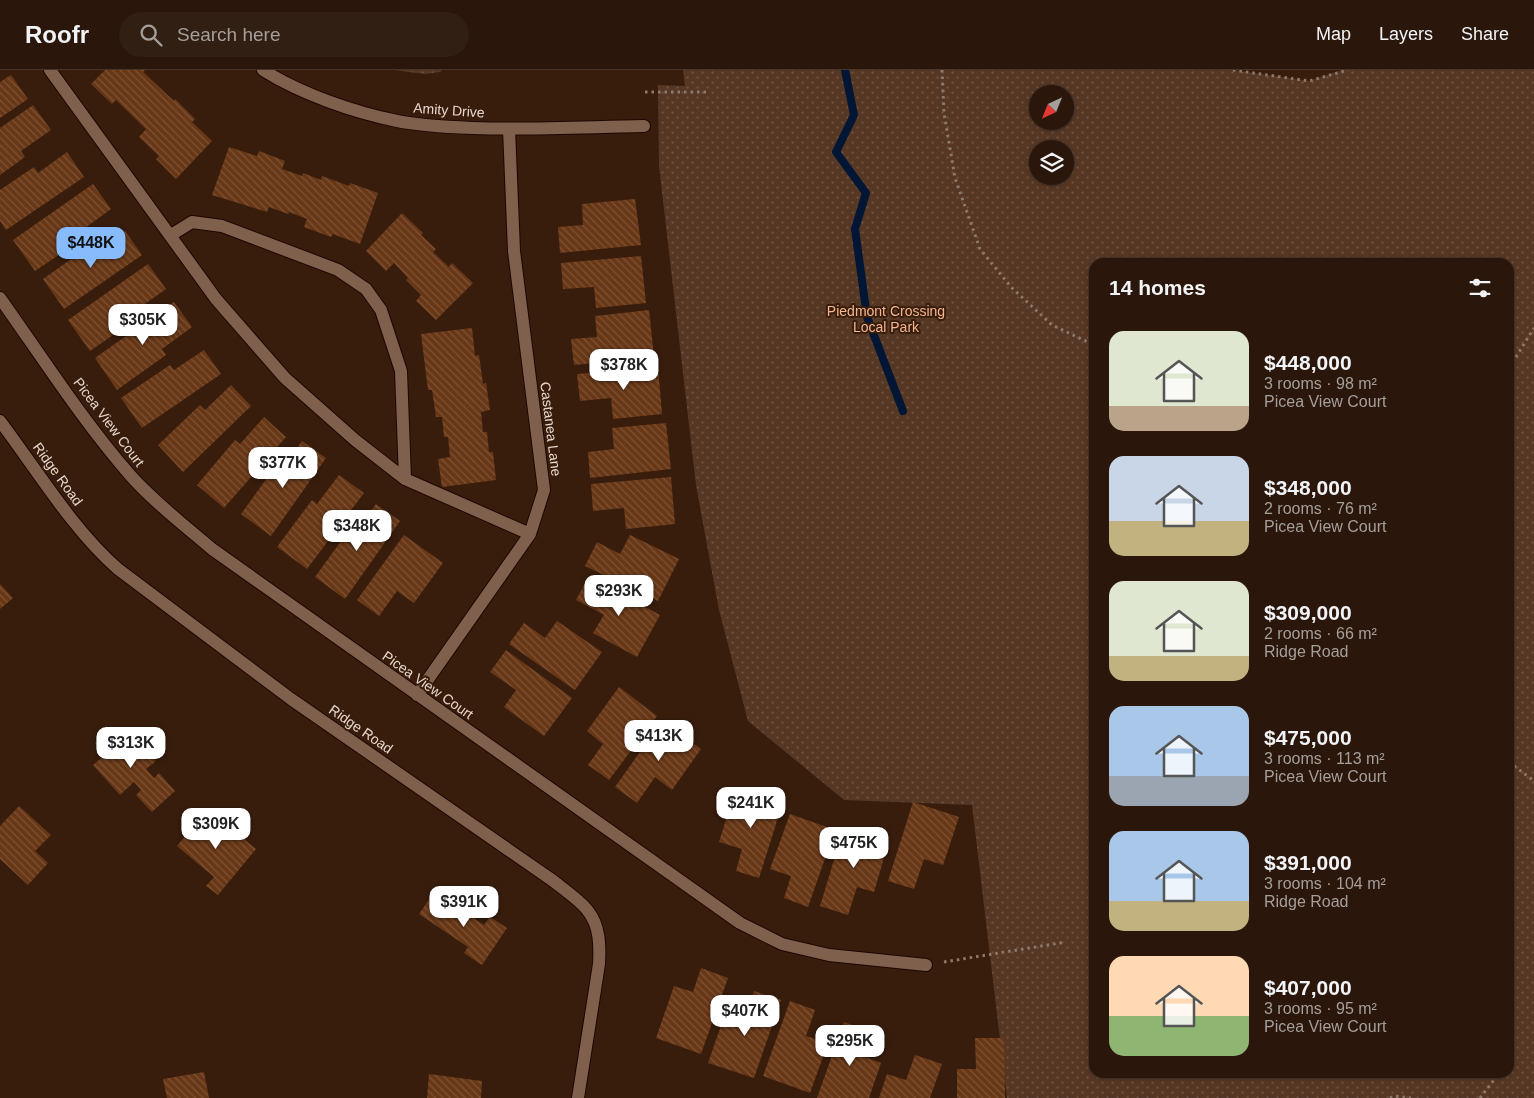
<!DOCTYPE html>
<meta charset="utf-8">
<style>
body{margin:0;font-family:Helvetica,sans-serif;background:#321f13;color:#f1f3f6;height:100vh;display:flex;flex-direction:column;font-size:19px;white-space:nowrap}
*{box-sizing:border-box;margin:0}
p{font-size:16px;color:#a59f9c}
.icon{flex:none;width:28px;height:28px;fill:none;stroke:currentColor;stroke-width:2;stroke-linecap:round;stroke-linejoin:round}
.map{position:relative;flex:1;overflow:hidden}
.sheet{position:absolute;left:1089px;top:188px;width:425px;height:820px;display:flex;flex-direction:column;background:#2a160a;border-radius:15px;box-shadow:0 1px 4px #0004,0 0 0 1px #46352b}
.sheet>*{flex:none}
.needle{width:32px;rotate:223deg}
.controls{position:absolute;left:1029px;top:15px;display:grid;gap:10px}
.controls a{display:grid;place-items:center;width:45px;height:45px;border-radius:50%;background:#2a160a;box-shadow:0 1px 4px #0004,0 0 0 1px #46352b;font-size:25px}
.price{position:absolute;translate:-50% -42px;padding:0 11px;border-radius:10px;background:#fff;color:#222;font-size:16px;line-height:32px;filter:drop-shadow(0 1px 2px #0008)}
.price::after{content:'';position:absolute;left:50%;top:30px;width:15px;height:11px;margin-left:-8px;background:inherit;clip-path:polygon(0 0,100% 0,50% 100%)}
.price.on{background:#87bbfb;color:#111}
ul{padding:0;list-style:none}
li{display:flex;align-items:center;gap:15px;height:125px;padding:0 20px}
li span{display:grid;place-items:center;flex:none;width:140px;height:100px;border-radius:15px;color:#555}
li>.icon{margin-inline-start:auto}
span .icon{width:60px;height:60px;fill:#fffc;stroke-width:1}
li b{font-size:21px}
h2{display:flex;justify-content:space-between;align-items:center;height:60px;padding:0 20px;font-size:21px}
header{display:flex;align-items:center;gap:30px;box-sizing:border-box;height:70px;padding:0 25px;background:#2a160a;border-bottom:1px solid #46352b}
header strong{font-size:24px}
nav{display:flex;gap:28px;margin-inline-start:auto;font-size:18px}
.search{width:350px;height:45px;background:#321f13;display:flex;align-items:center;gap:12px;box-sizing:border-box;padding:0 18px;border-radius:28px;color:#a59f9c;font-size:19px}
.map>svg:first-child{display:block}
.grass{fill:url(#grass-dots);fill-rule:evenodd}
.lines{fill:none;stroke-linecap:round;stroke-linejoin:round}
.stream{stroke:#001634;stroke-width:8}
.building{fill:url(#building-back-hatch)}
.minor-casing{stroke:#1e0600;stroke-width:14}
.path{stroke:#8e786a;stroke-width:3;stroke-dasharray:2.5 4;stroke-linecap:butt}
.minor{stroke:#7f604d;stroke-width:12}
.labels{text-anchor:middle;stroke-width:4;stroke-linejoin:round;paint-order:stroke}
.street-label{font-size:14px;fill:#e9d7cc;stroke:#381d0d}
.park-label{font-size:14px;fill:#f5b58f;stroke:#381d0d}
</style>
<header>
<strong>Roofr</strong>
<div class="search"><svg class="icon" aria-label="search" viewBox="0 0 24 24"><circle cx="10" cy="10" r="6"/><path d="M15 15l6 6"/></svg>Search here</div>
<nav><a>Map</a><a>Layers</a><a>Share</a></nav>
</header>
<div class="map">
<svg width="1534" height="1028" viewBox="0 0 1534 1028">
<defs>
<pattern id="grass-dots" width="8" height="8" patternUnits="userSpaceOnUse" patternTransform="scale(1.25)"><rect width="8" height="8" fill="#563724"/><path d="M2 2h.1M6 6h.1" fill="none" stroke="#6e5343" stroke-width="1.8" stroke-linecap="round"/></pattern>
<pattern id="building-back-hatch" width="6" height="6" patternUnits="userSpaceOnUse" patternTransform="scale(1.25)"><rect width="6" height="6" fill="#683716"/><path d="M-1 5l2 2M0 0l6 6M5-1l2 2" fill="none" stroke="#7e5337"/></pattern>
</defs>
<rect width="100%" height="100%" fill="#381d0d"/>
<path class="grass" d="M394,0H442L440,2L425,4Z
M683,0H1233L1309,11L1342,0H1534V1028H1007L972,735L844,730L748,651L719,540L696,415L659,96L658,15L685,16ZM1038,24H1065V51H1038ZM1038,79H1065V106H1038ZM1094,192H1509V1002H1094Z"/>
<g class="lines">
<path class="stream" d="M845,0L854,45L836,82L866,123L855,159L867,247L903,341"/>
</g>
<path class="building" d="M105,0H145L143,2L174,31L175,29L195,49L192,52L212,71L176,109L156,89L159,86L139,67L146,59L116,30L112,34L91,14Z
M11,5L28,29L0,48V12Z
M33,35L51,60L21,81L25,87L0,105V58Z
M229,77L257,86L259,81L285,91L282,99L302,106L303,103L321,110L322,106L349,116L350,113L378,123L360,174L333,164L331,167L304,157L307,149L289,142L288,144L269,137L267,142L212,125Z
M67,82L84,107L6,160L0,151V120L34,97L38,103Z
M93,114L111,139L81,161L85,167L35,201L13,170Z
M635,129L641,175L560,183L558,157L583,155L582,134Z
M402,143L423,163L421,165L436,179L433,182L449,197L452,193L473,213L436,250L416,231L421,225L406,210L408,208L394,193L386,201L366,181Z
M125,161L142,185L64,239L43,209L91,175L95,181Z
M641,186L646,233L596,238L594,217L563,219L561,193Z
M148,194L166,219L135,241L139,247L90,281L68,250Z
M174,232L192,257L162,279L166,285L117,320L95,288Z
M649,240L654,287L574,295L571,269L597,267L595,246Z
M472,258L475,286L479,285L483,314L486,313L490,340L481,342L483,362H487L489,382H493L496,410L442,417L438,389L450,387L448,367H444L442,347H436L432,320H428L421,264Z
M204,280L221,304L142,358L121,328L170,295L174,300Z
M658,297L662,344L613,349L611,328L580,331L577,304Z
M231,315L251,336L183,402L158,375L200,335L205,340Z
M264,347L286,367L224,438L197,415L235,370L240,374Z
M666,353L671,399L590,408L588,382L614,379L612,358Z
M302,371L326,388L271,466L241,444L275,397L280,401Z
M339,405L364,423L307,499L277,477L312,430L317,434Z
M671,407L675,454L626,459L624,438L593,441L591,414Z
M376,434L400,451L345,529L315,507L349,460L355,464Z
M404,465L443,493L414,533L397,521L379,546L357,530Z
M630,465L679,489L658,531L585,496L597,472L620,484Z
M589,506L660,545L637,587L593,563L604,545L576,530Z
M0,514L13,528L0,539Z
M557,551L602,582L575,620L509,574L524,553L545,568Z
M506,580L572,628L544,666L504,637L516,620L490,602Z
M619,617L657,646L609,710L588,695L603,674L587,661Z
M662,651L701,679L672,720L655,707L637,733L615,717Z
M110,660L119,669L128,660L156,691L146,699L154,708L159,703L175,721L152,742L136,725L141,720L134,712L120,725L93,695L105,685L95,673Z
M736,717L783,732L759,808L736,801L742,779L719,772Z
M913,732L959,747L943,795L924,789L914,819L888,811Z
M19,736L51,765L35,781L48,793L28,815L0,789V756Z
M208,739L256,779L218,825L206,816L214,807L177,776Z
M790,744L835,760L808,837L784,828L791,806L770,799Z
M844,757L889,771L874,822L857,817L848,845L820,836Z
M434,822L458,838L453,845L463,853L469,845L484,855L490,847L507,858L482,895L464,883L468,877L419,844Z
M701,898L728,908L701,984L656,968L674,916L693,922Z
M754,921L781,930L754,1008L708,993L725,944L745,951Z
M790,931L815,940L806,966L828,973L810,1023L763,1006Z
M844,952L869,961L860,985L881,993L869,1028H817Z
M975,968H1004L1005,1028H957V999H976Z
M915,985L942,994L930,1028H879L887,1004L906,1010Z
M204,1002L209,1028H167L163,1009Z
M429,1004L482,1011L481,1028H427Z"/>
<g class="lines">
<g class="minor-casing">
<path id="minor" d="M50,0L216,229L285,308L355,370L405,409L530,464
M263,0C301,24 353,42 397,51C422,56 448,57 473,58C530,60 587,57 644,56
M171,165L192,152L222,156L338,200L366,219L381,240L401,301L405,409
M0,228C42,287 82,350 130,405C154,432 184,455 212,479L740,853L782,874L829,885L926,895
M0,351C37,400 73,460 118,499L291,629L552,810C562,818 581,831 588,841C600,856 600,876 599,894L578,1028
M417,625L530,464L544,420L514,181L509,59"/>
</g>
<path class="path" d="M942,0L944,43L955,108L980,179L1011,217L1052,255L1094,275
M1233,0L1309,11L1348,0
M645,22H706
M1509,298L1534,258
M1509,692L1534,711
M1509,701L1511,693
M944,892L1066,872
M1390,1028L1394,1026L1411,1028
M1480,1028L1497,1006V1002"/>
<use href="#minor" class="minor"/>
</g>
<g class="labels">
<g class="street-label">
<text transform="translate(449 40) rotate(4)" y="5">Amity Drive</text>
<text transform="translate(109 352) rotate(53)" y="5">Picea View Court</text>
<text transform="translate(551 359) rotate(83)" y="5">Castanea Lane</text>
<text transform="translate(58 404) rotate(54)" y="5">Ridge Road</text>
<text transform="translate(428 615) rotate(35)" y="5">Picea View Court</text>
<text transform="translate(361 659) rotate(35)" y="5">Ridge Road</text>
</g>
<g class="park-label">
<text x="886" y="246">Piedmont Crossing<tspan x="886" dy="16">Local Park</tspan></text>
</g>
</g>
</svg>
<div class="controls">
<a><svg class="needle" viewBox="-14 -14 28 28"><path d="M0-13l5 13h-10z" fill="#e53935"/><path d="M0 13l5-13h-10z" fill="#a59f9c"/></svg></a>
<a><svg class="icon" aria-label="layers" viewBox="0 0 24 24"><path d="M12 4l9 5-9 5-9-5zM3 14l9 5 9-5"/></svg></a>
</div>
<b class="price on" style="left:91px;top:199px">$448K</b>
<b class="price" style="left:143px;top:276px">$305K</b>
<b class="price" style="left:624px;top:321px">$378K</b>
<b class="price" style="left:283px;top:419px">$377K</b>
<b class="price" style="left:357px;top:482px">$348K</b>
<b class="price" style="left:619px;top:547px">$293K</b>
<b class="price" style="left:659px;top:692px">$413K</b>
<b class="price" style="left:131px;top:699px">$313K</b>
<b class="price" style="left:751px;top:759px">$241K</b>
<b class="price" style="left:216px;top:780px">$309K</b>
<b class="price" style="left:854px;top:799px">$475K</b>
<b class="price" style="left:464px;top:858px">$391K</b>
<b class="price" style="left:745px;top:967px">$407K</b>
<b class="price" style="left:850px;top:997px">$295K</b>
<section class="sheet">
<h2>14 homes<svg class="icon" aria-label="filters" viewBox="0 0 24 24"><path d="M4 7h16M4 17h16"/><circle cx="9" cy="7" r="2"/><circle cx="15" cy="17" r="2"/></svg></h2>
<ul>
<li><span style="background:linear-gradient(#dfe7d0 75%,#b9a48a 0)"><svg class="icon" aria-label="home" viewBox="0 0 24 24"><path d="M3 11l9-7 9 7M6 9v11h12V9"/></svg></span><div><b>$448,000</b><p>3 rooms · 98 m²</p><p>Picea View Court</p></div></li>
<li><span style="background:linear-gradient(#c9d6e8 65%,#c2b280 0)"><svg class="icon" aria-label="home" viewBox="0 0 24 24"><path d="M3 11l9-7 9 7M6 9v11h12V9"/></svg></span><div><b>$348,000</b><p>2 rooms · 76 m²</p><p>Picea View Court</p></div></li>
<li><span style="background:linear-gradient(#dfe7d0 75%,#c2b280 0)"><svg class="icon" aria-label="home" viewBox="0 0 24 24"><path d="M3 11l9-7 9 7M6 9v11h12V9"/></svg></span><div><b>$309,000</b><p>2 rooms · 66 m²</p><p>Ridge Road</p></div></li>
<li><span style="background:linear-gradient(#a9c7e8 70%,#9aa5b1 0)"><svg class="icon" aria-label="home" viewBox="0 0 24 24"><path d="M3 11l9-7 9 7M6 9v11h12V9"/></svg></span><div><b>$475,000</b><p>3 rooms · 113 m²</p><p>Picea View Court</p></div></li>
<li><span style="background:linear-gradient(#a9c7e8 70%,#c2b280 0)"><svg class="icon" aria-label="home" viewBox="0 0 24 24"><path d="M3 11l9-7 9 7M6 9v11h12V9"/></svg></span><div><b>$391,000</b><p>3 rooms · 104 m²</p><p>Ridge Road</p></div></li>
<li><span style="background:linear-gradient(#ffd9b3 60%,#8fb573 0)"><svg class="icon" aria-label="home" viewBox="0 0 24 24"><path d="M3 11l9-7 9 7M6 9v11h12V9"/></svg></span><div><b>$407,000</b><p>3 rooms · 95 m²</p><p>Picea View Court</p></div></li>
</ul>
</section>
</div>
